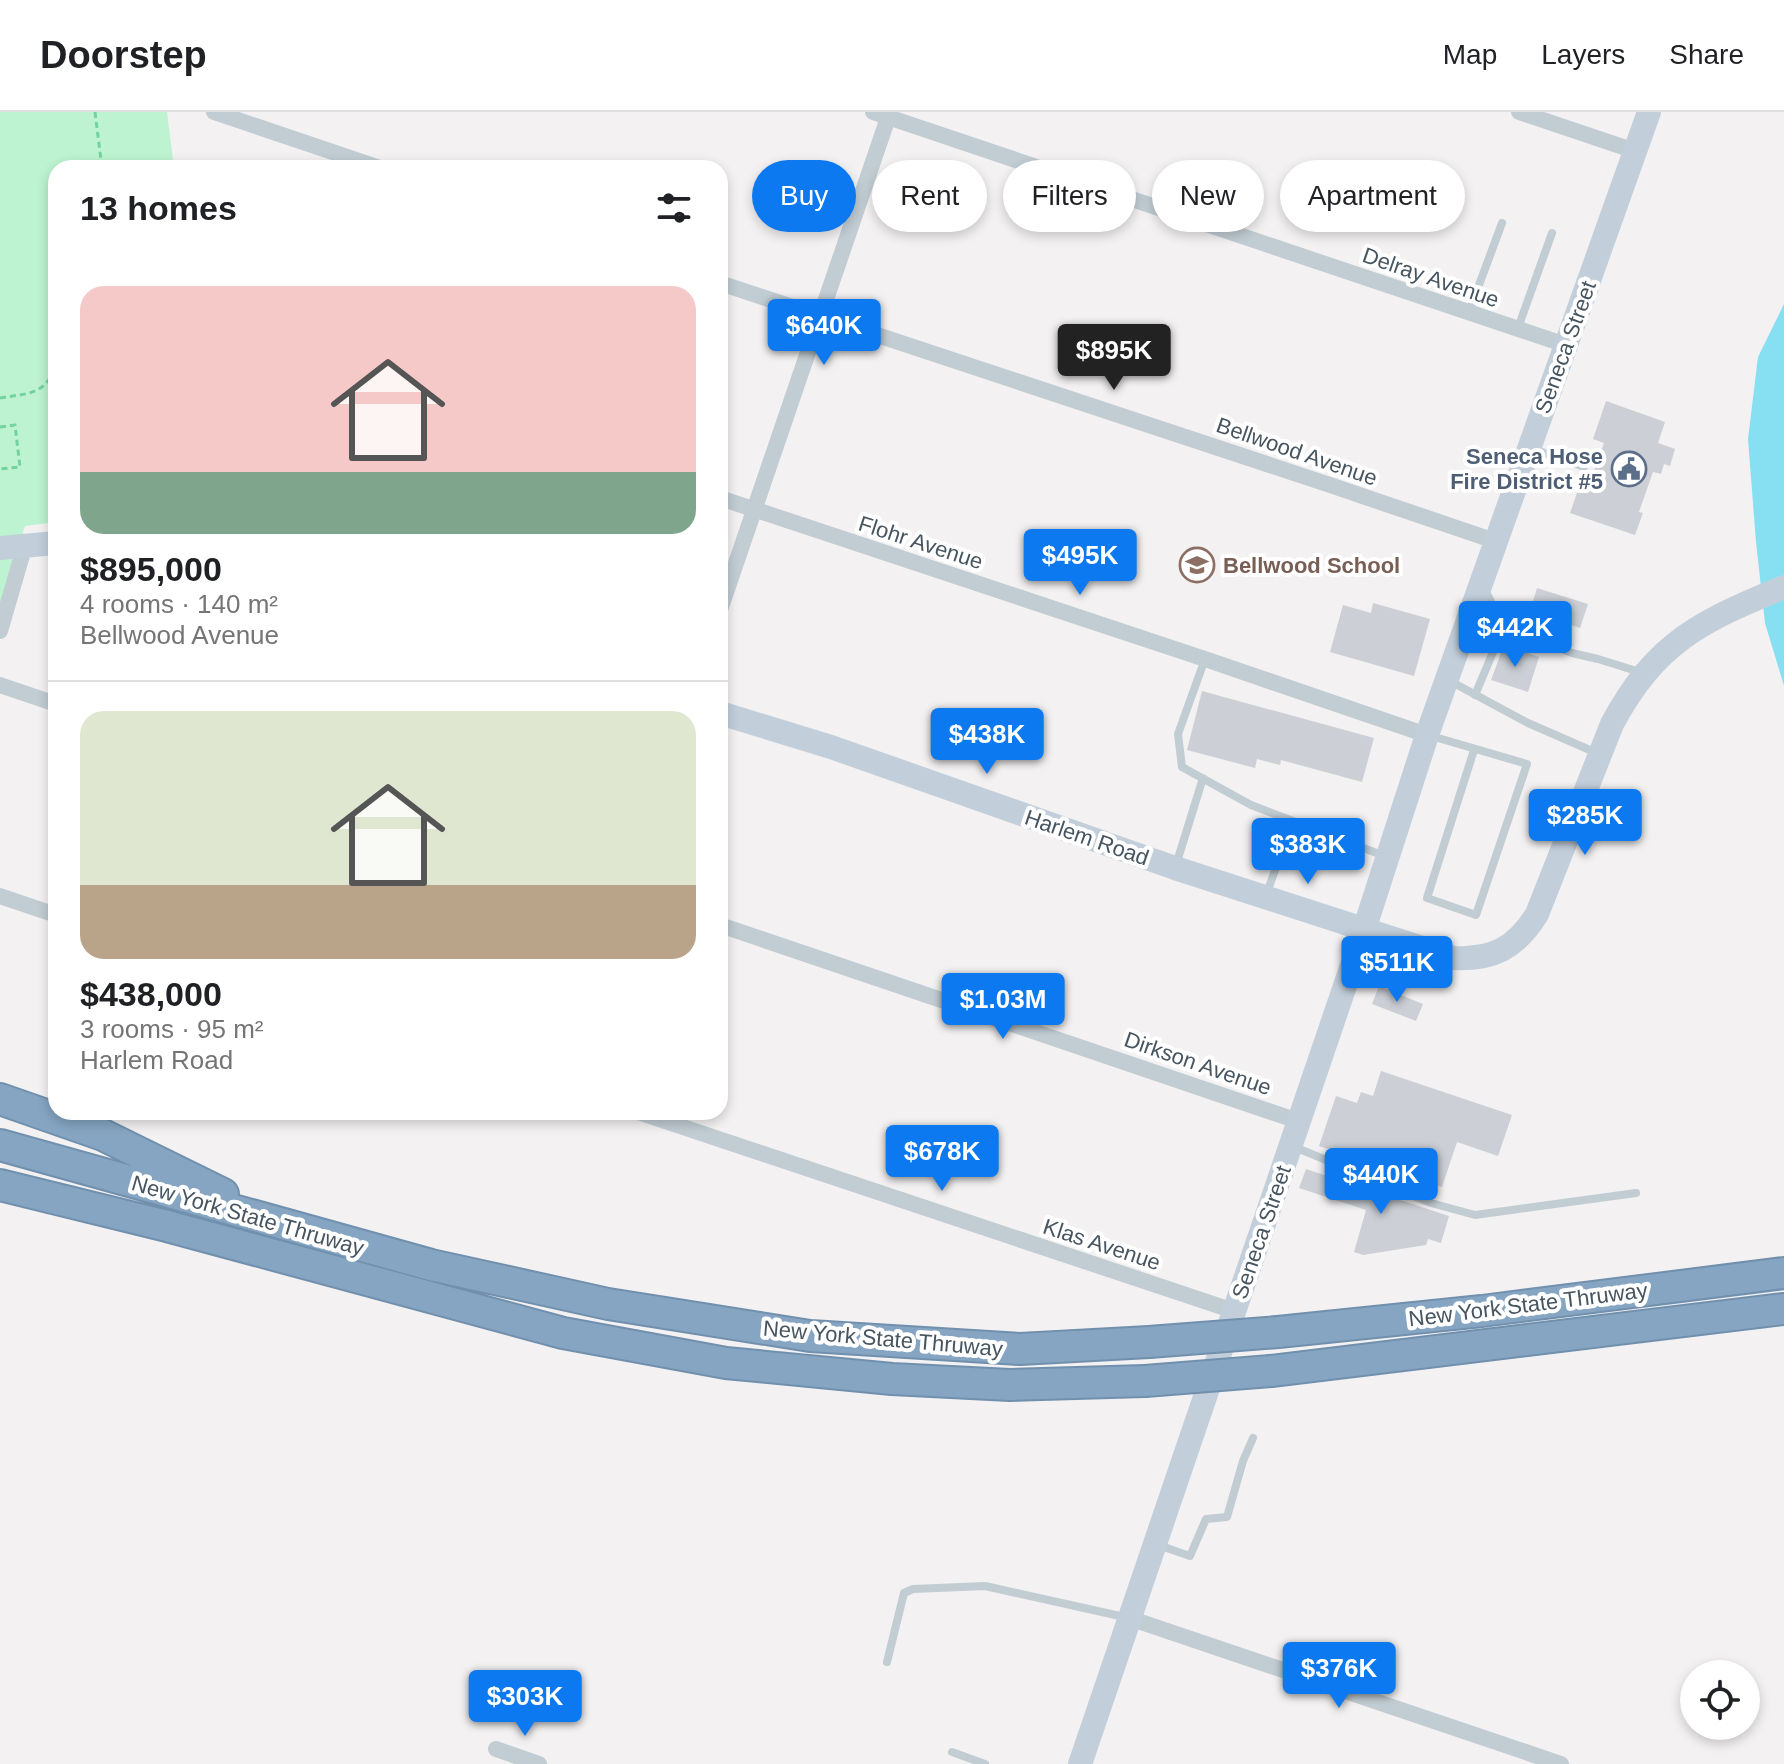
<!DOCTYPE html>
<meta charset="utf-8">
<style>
body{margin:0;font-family:Arial,sans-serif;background:#f6f6f6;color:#202124;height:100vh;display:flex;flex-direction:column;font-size:30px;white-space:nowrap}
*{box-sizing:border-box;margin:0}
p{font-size:26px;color:#757577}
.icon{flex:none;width:44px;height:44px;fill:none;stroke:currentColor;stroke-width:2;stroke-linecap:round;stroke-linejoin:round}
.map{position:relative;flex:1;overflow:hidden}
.side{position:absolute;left:48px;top:48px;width:680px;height:960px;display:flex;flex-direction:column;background:#fff;border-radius:24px;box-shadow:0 4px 12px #0003}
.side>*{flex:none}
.banner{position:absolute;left:752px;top:48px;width:760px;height:72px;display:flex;gap:16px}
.buttons{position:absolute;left:1680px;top:1548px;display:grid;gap:16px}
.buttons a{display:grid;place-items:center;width:80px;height:80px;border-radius:50%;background:#fff;box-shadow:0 4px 12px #0003;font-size:40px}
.price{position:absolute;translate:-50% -68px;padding:0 18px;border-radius:8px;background:#0c79f1;color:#fff;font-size:26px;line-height:52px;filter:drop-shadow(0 2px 4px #0008)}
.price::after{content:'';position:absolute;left:50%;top:48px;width:24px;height:18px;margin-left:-12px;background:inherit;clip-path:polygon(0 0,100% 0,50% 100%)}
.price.active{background:#222;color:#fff}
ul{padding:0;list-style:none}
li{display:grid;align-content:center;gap:16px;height:424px;padding:0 32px}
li+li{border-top:2px solid #e0e0e0}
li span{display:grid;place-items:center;height:248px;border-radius:24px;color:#555}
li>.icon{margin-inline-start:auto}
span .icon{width:144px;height:144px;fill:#fffc;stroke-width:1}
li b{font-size:34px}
h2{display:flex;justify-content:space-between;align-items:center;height:96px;padding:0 32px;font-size:34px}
.pill{padding:0 28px;border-radius:36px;background:#fff;box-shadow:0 4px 12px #0003;font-size:28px;line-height:72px}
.pill.active{background:#0c79f1;color:#fff}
header{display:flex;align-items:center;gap:48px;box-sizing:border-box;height:112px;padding:0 40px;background:#fff;border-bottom:2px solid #e0e0e0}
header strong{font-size:38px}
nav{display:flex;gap:44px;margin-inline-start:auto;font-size:28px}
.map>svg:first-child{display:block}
.green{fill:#bdf3d0}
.water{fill:#87e0f2}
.building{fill:#ccd0d6}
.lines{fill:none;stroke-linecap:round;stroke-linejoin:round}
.highway-casing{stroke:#7190ae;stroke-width:34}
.path{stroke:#72d3a0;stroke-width:3;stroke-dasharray:6 4;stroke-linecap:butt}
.lane{stroke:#c1ccd3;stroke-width:8}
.street{stroke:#c1ccd3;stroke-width:16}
.secondary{stroke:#c2cfdb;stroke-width:24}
.highway{stroke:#85a5c2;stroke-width:30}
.highway-bridge-casing{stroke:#7190ae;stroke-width:34;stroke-linecap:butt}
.highway-bridge{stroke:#85a5c2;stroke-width:30}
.labels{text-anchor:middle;stroke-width:8;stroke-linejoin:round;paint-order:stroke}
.street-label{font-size:22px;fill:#475560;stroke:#fff}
.service-label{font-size:22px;font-weight:bold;fill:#4e5e75;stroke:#fff;text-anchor:end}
.education-label{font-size:22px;font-weight:bold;fill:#785e54;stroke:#fff;text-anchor:start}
</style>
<header>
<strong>Doorstep</strong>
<nav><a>Map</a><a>Layers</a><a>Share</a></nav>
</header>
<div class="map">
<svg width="1784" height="1652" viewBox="0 0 1784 1652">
<rect width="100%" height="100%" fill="#f3f1f1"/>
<path class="green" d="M0,0H167L174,56H56V410L25,414L0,494Z"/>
<path class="water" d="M1784,192V574L1765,511L1756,430L1748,327L1758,245Z"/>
<path class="building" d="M1606,289L1665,310L1658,331L1675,337L1670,354L1664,352L1661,362L1653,360L1639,400L1643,401L1635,423L1570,401L1578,378L1586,381L1604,331L1593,327Z
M1537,476L1588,492L1580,516L1530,499Z
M1373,491L1430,507L1414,564L1330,540L1343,493L1371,501Z
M1504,533L1539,545L1528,580L1491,568Z
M1202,579L1374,626L1362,670L1281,648L1280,653L1257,647L1255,656L1187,638Z
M1379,874L1423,892L1416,909L1372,892Z
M1381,959L1512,1003L1498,1044L1457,1030L1442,1075L1319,1034L1336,984L1357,991L1361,980L1373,984Z
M1306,1057L1449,1104L1441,1131L1428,1127L1426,1133L1363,1143L1354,1140L1366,1098L1299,1076Z"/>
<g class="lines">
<g class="highway-casing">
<path id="highway" d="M0,987L103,1023L223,1082
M0,1033L431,1153L608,1192L810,1224L1020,1237L1149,1230
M0,1073L167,1114L563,1221L726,1251L892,1267L1010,1273L1145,1269
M1278,1220L1482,1199L1784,1161
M1271,1259L1784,1197"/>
</g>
<path class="path" d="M95,0L102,56
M0,286C28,281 45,284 56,253
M0,315L15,313L20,355L0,357"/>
<path class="lane" d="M1469,200L1502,111
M1518,216L1552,121
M1533,337L1584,355
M1504,514L1572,541L1598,547L1643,561
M1205,547L1178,622L1182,655L1251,693L1387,745
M1450,569L1528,611L1599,642
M1475,583L1504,514L1485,478
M1428,623L1527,652L1476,803L1427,786L1474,638
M1176,753L1203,666
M1266,783L1293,709
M1292,1034L1431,1091L1475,1103L1636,1081
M1158,1433L1190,1444L1206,1407L1227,1405L1243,1349L1253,1326
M887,1550L904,1481L913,1477L985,1474L1129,1506
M952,1640L985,1652"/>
<path class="street" d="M214,0L380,56
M873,0L1566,233
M1519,0L1635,39
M720,171L1330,373L1495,429
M720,386L1205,547L1427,623
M720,498L890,0
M0,519L25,433
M0,573L56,592
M0,784L56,803
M720,813L1298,1009
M638,1000L1234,1199
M1129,1506L1561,1652
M496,1637L539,1652"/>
<path class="secondary" d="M0,436L56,431
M720,601L831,635L1175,756L1453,846C1493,848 1516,836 1537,802L1612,612C1656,530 1701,509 1784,475
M1080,1652L1364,818L1427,623L1649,0"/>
<use href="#highway" class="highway"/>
<g class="highway-bridge-casing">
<path id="highway-bridge" d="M1149,1230L1278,1220
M1145,1269L1271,1259"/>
</g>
<use href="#highway-bridge" class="highway-bridge"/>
</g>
<defs>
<g id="civic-ring" transform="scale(1.8)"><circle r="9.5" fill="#fff" stroke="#5c6f8a" stroke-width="1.5"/><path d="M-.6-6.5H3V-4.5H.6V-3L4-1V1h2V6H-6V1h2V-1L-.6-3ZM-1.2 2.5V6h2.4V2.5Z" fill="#5c6f8a"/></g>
<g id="school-ring" transform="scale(1.8)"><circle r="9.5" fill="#fff" stroke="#8d6e63" stroke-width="1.5"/><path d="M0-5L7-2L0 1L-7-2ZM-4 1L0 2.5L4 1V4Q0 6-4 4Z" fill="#8d6e63"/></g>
</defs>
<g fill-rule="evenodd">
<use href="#civic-ring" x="1629" y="357"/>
<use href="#school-ring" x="1197" y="453"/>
</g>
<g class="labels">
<g class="street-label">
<text transform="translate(1431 165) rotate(19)" y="8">Delray Avenue</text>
<text transform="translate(1565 235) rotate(-70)" y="8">Seneca Street</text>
<text transform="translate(1297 339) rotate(19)" y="8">Bellwood Avenue</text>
<text transform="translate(921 430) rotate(18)" y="8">Flohr Avenue</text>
<text transform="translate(1087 725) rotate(19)" y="8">Harlem Road</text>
<text transform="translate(1198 951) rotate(19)" y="8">Dirkson Avenue</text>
<text transform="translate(248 1103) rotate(16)" y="8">New York State Thruway</text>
<text transform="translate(1261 1120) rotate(-71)" y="8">Seneca Street</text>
<text transform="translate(1102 1132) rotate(18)" y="8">Klas Avenue</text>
<text transform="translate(1528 1192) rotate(-7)" y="8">New York State Thruway</text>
<text transform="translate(883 1226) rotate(5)" y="8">New York State Thruway</text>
</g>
<g class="service-label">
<text x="1603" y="352">Seneca Hose<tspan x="1603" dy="25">Fire District #5</tspan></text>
</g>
<g class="education-label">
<text x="1223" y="461">Bellwood School</text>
</g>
</g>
</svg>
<div class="buttons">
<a><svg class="icon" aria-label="locate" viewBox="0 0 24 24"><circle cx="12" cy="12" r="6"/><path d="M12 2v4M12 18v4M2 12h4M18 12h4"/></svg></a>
</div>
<b class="price" style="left:824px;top:255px">$640K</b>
<b class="price active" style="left:1114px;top:280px">$895K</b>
<b class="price" style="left:1080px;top:485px">$495K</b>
<b class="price" style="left:1515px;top:557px">$442K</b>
<b class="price" style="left:987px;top:664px">$438K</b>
<b class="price" style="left:1585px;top:745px">$285K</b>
<b class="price" style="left:1308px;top:774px">$383K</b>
<b class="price" style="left:1397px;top:892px">$511K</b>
<b class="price" style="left:1003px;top:929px">$1.03M</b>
<b class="price" style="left:942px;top:1081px">$678K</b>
<b class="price" style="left:1381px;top:1104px">$440K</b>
<b class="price" style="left:1339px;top:1598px">$376K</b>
<b class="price" style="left:525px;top:1626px">$303K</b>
<div class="banner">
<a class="pill active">Buy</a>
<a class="pill">Rent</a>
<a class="pill">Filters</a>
<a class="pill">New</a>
<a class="pill">Apartment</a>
</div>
<section class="side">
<h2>13 homes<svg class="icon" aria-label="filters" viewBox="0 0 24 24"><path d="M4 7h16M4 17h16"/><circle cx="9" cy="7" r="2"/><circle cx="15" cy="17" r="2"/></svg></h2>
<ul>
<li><span style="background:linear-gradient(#f6c9c9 75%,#7fa58c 0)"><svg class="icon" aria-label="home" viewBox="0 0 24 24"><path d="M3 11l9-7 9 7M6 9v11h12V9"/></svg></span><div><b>$895,000</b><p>4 rooms · 140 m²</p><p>Bellwood Avenue</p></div></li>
<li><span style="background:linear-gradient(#dfe7d0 70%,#b9a48a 0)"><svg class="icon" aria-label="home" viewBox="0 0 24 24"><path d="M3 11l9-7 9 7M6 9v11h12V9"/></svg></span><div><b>$438,000</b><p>3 rooms · 95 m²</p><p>Harlem Road</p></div></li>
</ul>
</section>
</div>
